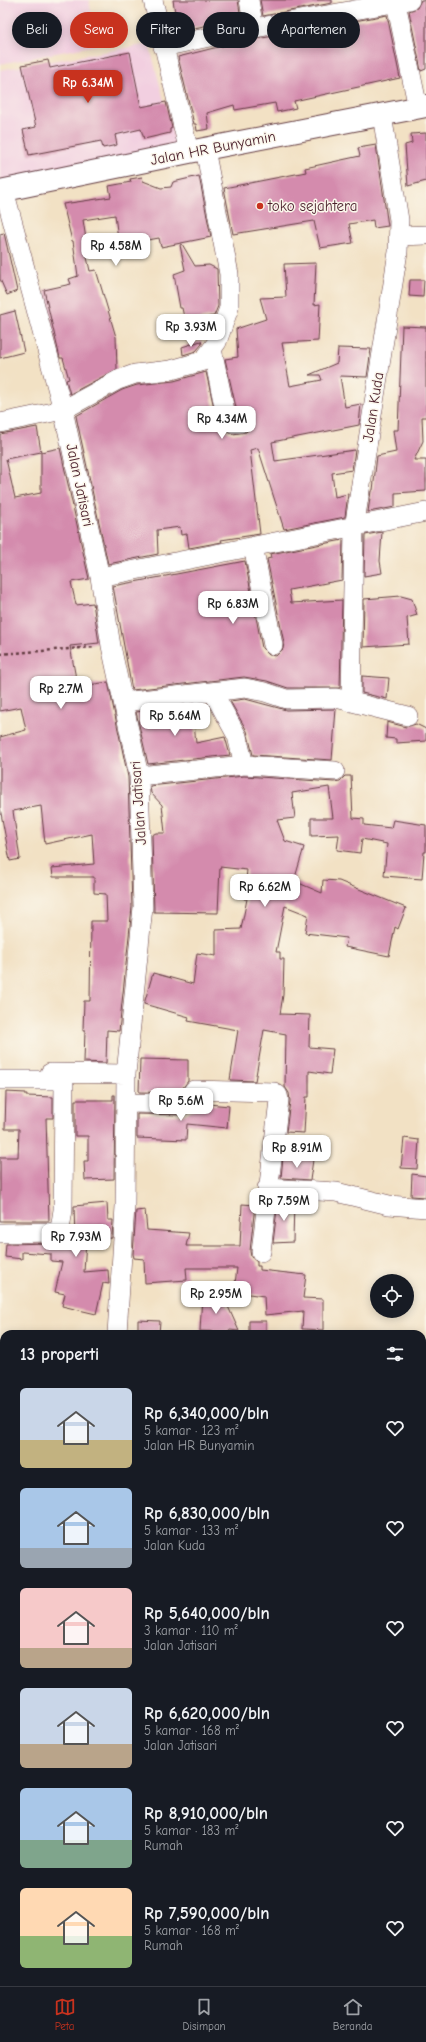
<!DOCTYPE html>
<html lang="id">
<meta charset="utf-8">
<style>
body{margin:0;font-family:"Comic Neue",sans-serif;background:#20242c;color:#f1f3f6;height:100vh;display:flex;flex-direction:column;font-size:15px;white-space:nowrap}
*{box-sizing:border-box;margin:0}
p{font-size:13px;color:#9ea1a6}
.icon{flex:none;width:22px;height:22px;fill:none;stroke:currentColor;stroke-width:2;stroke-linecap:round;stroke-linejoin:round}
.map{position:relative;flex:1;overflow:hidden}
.sheet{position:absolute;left:0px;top:1330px;width:426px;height:656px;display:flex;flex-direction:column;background:#171b24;border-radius:12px 12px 0 0;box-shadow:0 2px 10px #0003}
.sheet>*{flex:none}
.guide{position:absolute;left:12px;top:12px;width:402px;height:36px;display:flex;gap:8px}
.buttons{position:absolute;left:370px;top:1274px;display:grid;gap:8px}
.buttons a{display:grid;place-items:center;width:44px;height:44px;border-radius:50%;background:#171b24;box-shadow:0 2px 10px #0003;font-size:20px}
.price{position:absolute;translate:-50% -34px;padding:0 9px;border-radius:8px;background:#fff;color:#222;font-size:13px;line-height:26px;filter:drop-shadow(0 1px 2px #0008)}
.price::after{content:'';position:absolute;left:50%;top:24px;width:12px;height:9px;margin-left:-6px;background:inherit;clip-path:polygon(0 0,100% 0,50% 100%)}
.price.on{background:#c8321e;color:#fff}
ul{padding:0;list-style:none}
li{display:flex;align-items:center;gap:12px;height:100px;padding:0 20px}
li span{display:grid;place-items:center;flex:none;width:112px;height:80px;border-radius:6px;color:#555}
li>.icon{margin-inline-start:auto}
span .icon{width:48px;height:48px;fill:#fffc;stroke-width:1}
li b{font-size:17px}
h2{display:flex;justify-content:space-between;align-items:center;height:48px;padding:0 20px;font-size:17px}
.pill{padding:0 14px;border-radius:18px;background:#171b24;box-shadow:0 2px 10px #0003;font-size:14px;line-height:36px}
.pill.on{background:#c8321e;color:#fff}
.dock{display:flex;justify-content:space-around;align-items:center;height:56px;border-top:1px solid #363941;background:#171b24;font-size:11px;color:#9ea1a6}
.dock a{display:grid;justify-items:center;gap:2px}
.dock .on{color:#c8321e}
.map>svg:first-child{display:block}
.built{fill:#f2cfe0}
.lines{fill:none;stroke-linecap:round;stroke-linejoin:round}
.stream{stroke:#5da4d3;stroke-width:4.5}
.building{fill:#d48bad;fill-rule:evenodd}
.minor-casing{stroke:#633c42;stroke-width:20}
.major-casing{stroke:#633c42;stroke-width:24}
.path{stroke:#633c42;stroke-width:2.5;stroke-dasharray:3 3;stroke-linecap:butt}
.minor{stroke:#fff;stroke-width:19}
.major{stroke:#fff;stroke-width:22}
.poi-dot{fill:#c8321e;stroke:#fbf7ec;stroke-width:1.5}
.labels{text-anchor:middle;stroke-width:3;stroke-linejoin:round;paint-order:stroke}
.street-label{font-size:15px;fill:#4a1f2b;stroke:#fbf7ec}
.poi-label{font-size:15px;fill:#4a1f2b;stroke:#fbf7ec;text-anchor:start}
</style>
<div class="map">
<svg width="426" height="1986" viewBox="0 0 426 1986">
<rect width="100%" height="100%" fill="#fbf7ec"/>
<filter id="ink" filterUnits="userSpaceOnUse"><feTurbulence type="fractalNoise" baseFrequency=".025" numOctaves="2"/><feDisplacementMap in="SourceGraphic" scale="8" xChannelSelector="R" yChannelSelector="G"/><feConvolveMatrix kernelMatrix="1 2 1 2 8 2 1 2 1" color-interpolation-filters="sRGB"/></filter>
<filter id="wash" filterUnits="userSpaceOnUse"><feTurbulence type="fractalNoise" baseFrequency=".012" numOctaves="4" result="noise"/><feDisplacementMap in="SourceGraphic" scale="16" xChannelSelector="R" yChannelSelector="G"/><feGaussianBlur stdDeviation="0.9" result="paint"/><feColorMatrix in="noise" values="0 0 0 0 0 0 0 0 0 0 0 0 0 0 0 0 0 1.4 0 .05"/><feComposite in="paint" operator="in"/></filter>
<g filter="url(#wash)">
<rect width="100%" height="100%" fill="#f2e1c4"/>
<path class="built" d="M0,0H89L97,45L0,64Z
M149,44L177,149L0,183V70Z"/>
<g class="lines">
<path class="stream" d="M422,1876L426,1880
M0,1895L4,1892"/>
</g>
<g id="blocks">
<path class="building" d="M173,0H238L241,19L178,31Z
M260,0H332V3L263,16Z
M421,0H424L426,10V69L421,71L409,11L417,8Z
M387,15L400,78L294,101L296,108L277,112L275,103L235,110L234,105L207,113L209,129L197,131L196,124H194L178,57L230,44Z
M130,52L141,107L166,102L172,128L170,129V133L144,139L141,129L115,135L117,145L103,148L101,141L29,155L23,130L36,127L22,65L48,60L50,68Z
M426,133V181L408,186L405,145L412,143L411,134Z
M376,145L388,226L374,228L373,220L349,224L353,243L320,248L314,221L233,234L224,188L306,172L305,168L360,156L358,148Z
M199,176L211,237L161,247L159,238L137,242L120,255L115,215L83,220L86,239H83L90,271L96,270L116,337L117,369L70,394L66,380L69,379L63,358H60L44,290L71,284L69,279L78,276L73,241H72L63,204L111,197L109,186L131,182L130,179L142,177L143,181L161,188L171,187L173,182Z
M4,233L17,291L7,295L0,279V234Z
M182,244L195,266L209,265L217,269L218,306L214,316L185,322L182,308H180L174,274L185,270L180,245Z
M316,263L314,305L320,304L318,341L282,343L290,386L322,380L320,375H309L337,363L338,348L371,349L367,377L340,376L345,407L361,404L359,425L272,442L275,461L355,450L352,470L332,473L335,497L348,494L345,517L284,529L258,448L250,450L260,534L221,540L222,542L189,548L187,534L181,535L180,527L157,530L158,554L108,564L76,416L122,390L137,385L174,381L206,372L218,426L233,434L246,432L250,428V418L245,413L237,412L225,359L238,357L236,329L266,319L260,298L286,297L284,264Z
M410,280H424L423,297L409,296Z
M15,311L24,352L0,358V315Z
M402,326L426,327V417H422L423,441L414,460H426V491L395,493V507L368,512L371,491L373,490L377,456L396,452L393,430H398Z
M201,341L202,344L196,351L183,355L182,347Z
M37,427L41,452L60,448L89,579L71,582L76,605L93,603L99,643L70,646L77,684H82V686L108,682L128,777L132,907L119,1031L107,1030L106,1063L84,1062L85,1030H83L84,1001H90L91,921H107L106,894L94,893V877H53L52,868L94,864L92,834L45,844L41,806L13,811L20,859L10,861L0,808V737L26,730L21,707L0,711V434ZM41,452V493L15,498L6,459Z
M382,532L380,561L382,573L364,576L365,535Z
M343,540L342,580L289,590L291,603L342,600L340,688H288L267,681L244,677L132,690L113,586L245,561L262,648L269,655L276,656L283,649L284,643L267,559L271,558L270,554Z
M401,596L412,599L417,615L407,618L409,644L363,647L364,599Z
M362,676L389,678L387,699L362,693Z
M245,699L286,710L336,709L332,760L253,755L247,731L230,701Z
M192,705L196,743L225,737L230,755L148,764L136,712Z
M387,722L406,727L416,724L426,729V741L396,743V739L386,738Z
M244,776L334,782L340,781L345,776H351L353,818L364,819V825L391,828L393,820L426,825V852H424L422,879L384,876L387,844L362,839L360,853L337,850L339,835L311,836V818H333L329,787L292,793L295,818L277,820L285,841L304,847L294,881L322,893L323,880L339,881L406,908L398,929L395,927L389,956L345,947L347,938L305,933L308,915L285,906L276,952H280V959H284L283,995L280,1014L310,1015L309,1047L333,1049L330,1074L309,1071V1097H306L304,1133L286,1132L290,1101L289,1093L285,1087L286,1034L264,1030L255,1081L230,1080L238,1030L188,1021L189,1017L144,1004L153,973L193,984L197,953L216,956V930L241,929L247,899H244L247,870L220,867L218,913L154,912L152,835L156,833H165L162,805L151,793L150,786Z
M140,1059L188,1060V1081L179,1093L139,1092Z
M6,1092L26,1093V1096L53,1097V1118H46L49,1221H0V1157H18L19,1129H5Z
M113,1095H115L114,1179L85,1180L84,1161H88V1136H75V1100H113Z
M198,1103L229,1106L227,1128L187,1124L186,1140L137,1138V1114L183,1115L194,1110Z
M404,1138L419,1140L417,1169L401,1168Z
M283,1157L313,1160L310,1180L281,1178Z
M412,1174L426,1176V1197L411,1196Z
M278,1200L294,1201L293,1242L273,1243Z
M107,1203L108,1220H113L112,1238L86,1240L84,1272L108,1270L109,1284L103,1283L96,1314L62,1306L65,1294L55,1292L62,1262L51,1261V1254L22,1252V1259L5,1257L6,1244L55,1243L64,1240H75L74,1206Z
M242,1204L255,1205L250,1251L251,1257L257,1262V1266H260V1270L306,1275L303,1298L323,1299V1330L302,1329L303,1311L265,1315L264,1296L234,1292L237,1268H186L187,1280L145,1283L144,1259L134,1258L133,1254L136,1211L145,1210L147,1230L189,1233L186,1246H240Z
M222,1293L239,1331L229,1330L228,1332L200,1331L202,1295Z
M138,1320L160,1321L159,1334H138Z
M249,1321H266V1334H249Z"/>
</g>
</g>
<g filter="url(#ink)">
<use href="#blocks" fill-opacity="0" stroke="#633c42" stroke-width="1"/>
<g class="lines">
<g class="minor-casing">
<path id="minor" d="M153,0L189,152
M249,0L254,29
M396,3L418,108
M163,47L228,33L410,0
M4,190L63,410L100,577L111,646L139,776L143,907L126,1074L125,1206L117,1334
M399,236L426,235
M212,349L227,420L233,423H240
M0,423L63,410L118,380L135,374L171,370L203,361L212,349L217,342L229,308V274L205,149
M253,546L273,645
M100,577L426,512
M213,692L237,736L244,765
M123,702L245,688L265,692L286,699L336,698L408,716
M351,702L354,528L398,252L399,220L382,115
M139,776L244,765L335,771
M50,1073L126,1074
M0,1080H64L63,1210L60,1229L55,1232L0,1233
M126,1103L181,1104L185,1103L194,1090L274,1092L278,1095L279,1100L261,1252
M267,1188L336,1192L389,1205L426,1208
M0,1487H4
M0,1656H4
M422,1688H426
M26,1982V1986
M181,1982V1986
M244,1982V1986
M313,1982V1986"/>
</g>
<g class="major-casing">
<path id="major" d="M0,191L189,152L426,106"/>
</g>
<path class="path" d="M0,654L95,647"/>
<use href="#minor" class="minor"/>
<use href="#major" class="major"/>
</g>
</g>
<circle class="poi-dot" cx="260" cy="206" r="4"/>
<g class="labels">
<g class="street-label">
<text transform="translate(213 148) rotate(-11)" y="5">Jalan HR Bunyamin</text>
<text transform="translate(373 407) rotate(-81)" y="5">Jalan Kuda</text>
<text transform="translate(80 485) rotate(78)" y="5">Jalan Jatisari</text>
<text transform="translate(138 803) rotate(-94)" y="5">Jalan Jatisari</text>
</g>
<g class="poi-label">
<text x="268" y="211">toko sejahtera</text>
</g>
</g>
</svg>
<div class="buttons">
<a><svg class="icon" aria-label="locate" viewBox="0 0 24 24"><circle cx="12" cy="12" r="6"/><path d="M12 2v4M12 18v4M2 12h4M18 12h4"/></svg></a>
</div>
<b class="price on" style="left:88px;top:104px">Rp 6.34M</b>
<b class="price" style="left:116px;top:267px">Rp 4.58M</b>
<b class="price" style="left:191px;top:348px">Rp 3.93M</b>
<b class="price" style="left:222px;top:440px">Rp 4.34M</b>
<b class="price" style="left:233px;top:625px">Rp 6.83M</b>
<b class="price" style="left:61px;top:710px">Rp 2.7M</b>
<b class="price" style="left:175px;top:737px">Rp 5.64M</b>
<b class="price" style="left:265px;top:908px">Rp 6.62M</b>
<b class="price" style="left:181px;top:1122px">Rp 5.6M</b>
<b class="price" style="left:297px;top:1169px">Rp 8.91M</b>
<b class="price" style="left:284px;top:1222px">Rp 7.59M</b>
<b class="price" style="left:76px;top:1258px">Rp 7.93M</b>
<b class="price" style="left:216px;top:1315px">Rp 2.95M</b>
<div class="guide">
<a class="pill">Beli</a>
<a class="pill on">Sewa</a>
<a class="pill">Filter</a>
<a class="pill">Baru</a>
<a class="pill">Apartemen</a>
</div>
<section class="sheet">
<h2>13 properti<svg class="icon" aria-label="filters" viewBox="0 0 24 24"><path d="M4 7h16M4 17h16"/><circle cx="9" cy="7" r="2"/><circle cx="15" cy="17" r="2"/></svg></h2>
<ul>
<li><span style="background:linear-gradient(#c9d6e8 65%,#c2b280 0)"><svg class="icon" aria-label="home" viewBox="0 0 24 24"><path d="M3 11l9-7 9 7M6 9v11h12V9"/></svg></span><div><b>Rp 6,340,000/bln</b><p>5 kamar · 123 m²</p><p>Jalan HR Bunyamin</p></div><svg class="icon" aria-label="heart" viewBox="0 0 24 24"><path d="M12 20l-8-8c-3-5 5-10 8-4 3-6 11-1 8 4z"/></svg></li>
<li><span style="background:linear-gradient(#a9c7e8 75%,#9aa5b1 0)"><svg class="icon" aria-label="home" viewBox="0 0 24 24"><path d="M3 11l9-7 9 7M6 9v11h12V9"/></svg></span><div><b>Rp 6,830,000/bln</b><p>5 kamar · 133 m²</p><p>Jalan Kuda</p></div><svg class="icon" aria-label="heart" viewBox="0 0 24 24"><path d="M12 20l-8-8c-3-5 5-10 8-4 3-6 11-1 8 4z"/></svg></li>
<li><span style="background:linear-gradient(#f6c9c9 75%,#b9a48a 0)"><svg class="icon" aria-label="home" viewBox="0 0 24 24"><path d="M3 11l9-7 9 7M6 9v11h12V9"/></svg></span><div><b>Rp 5,640,000/bln</b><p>3 kamar · 110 m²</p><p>Jalan Jatisari</p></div><svg class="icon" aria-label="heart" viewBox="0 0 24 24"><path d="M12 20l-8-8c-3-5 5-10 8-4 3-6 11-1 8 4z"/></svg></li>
<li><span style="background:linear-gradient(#c9d6e8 70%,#b9a48a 0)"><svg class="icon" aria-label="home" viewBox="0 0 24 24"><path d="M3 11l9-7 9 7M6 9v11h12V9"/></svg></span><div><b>Rp 6,620,000/bln</b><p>5 kamar · 168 m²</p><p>Jalan Jatisari</p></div><svg class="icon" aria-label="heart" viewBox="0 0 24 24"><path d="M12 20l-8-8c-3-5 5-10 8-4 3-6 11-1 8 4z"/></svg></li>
<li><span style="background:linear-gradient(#a9c7e8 65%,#7fa58c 0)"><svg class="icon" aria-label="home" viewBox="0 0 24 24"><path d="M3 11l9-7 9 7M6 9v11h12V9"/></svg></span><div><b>Rp 8,910,000/bln</b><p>5 kamar · 183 m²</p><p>Rumah</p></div><svg class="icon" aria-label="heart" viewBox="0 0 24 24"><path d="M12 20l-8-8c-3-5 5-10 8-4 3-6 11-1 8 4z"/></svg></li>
<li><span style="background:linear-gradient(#ffd9b3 60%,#8fb573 0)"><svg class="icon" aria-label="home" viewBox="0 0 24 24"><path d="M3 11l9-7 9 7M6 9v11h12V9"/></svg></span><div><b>Rp 7,590,000/bln</b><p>5 kamar · 168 m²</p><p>Rumah</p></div><svg class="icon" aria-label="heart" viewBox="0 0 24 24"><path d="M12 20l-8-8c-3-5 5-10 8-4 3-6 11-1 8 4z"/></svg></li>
</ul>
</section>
</div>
<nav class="dock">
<a class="on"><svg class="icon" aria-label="map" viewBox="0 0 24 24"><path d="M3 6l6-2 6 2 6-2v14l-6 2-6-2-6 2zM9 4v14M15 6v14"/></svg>Peta</a>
<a><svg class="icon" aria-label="saved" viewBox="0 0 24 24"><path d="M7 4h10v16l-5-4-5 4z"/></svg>Disimpan</a>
<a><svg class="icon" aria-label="home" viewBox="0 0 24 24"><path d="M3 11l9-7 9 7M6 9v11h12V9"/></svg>Beranda</a>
</nav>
